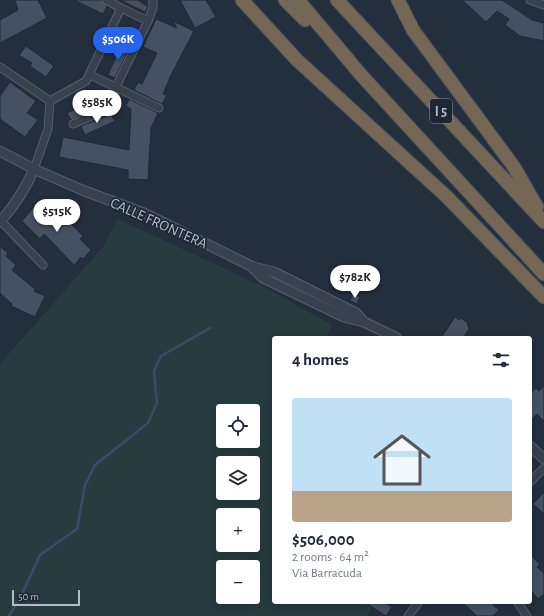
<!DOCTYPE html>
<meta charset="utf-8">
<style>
body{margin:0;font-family:"Alegreya Sans",sans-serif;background:#f2f2f3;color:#1f2937;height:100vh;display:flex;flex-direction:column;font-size:15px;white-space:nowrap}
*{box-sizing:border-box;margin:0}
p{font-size:13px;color:#747a83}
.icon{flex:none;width:22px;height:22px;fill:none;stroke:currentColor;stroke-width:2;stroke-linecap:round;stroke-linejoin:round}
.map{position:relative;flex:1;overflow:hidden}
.details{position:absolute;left:272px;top:336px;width:260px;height:268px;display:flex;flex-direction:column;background:#fff;border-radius:4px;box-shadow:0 2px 10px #0003}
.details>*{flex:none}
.tools{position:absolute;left:216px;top:404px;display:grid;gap:8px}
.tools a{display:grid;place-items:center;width:44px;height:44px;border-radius:4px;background:#fff;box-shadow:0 2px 10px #0003;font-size:20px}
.scale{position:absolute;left:12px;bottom:10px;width:68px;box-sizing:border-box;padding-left:4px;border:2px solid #b4bcc9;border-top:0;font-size:11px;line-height:14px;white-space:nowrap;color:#b4bcc9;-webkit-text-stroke:3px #1d2633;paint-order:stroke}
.price{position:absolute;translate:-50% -34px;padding:0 9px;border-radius:14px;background:#fff;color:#222;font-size:13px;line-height:26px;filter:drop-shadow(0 1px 2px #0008)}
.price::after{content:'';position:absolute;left:50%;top:24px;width:12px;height:9px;margin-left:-6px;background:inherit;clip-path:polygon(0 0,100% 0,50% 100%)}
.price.current{background:#2563eb;color:#fff}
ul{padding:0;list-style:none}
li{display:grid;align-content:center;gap:8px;height:212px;padding:0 20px}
li span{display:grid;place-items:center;height:124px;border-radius:4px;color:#555}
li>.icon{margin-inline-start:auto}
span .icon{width:72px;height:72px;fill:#fffc;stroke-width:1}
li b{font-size:17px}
h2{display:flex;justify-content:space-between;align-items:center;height:48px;padding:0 20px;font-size:17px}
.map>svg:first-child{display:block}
.green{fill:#263c3f;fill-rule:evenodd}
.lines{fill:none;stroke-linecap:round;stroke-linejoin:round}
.stream{stroke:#394c67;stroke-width:2.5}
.building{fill:#455162;stroke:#1f2835}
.minor-casing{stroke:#565f6c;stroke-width:9}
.tertiary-casing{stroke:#565f6c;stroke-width:11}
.motorway-casing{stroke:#434c59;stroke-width:15}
.minor{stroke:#38414e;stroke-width:7}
.tertiary{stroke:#38414e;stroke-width:9}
.motorway{stroke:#746855;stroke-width:13}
.labels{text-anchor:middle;stroke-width:3.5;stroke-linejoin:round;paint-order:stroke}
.shield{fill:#1d2633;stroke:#878f9c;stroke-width:1}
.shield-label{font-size:14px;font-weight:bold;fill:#b4bcc9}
.street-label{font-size:15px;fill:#b4bcc9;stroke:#1d2633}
</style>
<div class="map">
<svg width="544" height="616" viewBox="0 0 544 616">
<rect width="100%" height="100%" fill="#242f3e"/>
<path class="green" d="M118,219L264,287L332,325L326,338H274V602H376L367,616H0V364L102,248ZM223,411H253V441H223ZM223,463H253V493H223ZM223,515H253V545H223ZM223,567H253V597H223Z"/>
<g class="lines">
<path class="stream" d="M9,616L22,594L40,555L77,529L85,485L95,465L148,423L157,403L154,371L161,356L210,328"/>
</g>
<path class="building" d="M15,0H38L47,18L0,43V20L18,10Z
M74,0H101L107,6L103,14Z
M120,0H138L148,7L145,12Z
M180,0H206L216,17L195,28Z
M462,0H502L532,20L544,23V41L520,36L505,25L509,19L497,11L486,22Z
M156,19L177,28L173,21L194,31L171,75L163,94L167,95L162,104L134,90L138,82L142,84L157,53L143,47Z
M121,45L129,49L115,78L108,75Z
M26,46L54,66L46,77L30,66L32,63L19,55Z
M10,82L36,101L27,113L38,120L25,137L0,119V96Z
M96,99L99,106L98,108L71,120L67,113Z
M129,99L158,113L151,128L148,180L128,179V170L59,157L63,137L129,150L131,109L126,106Z
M111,114L115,121L85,135L81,126Z
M37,203L48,213L50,211L60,221L64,217L83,236L80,239L91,250L83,259L81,257L74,265L44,234L40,239L22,221Z
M0,246L8,253L6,256L16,265L12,270L35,289L34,291L45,296L35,317L11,306L12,304L0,293Z
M353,293L360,297L357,304L350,301Z
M455,317L459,320L460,318L467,322L469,329L463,338H441Z
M544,386V421L537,414L530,421V394L536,388L539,391Z
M544,492V514L533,504Z
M530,555L540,564L537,567L544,573V594L538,599L530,589Z
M364,602H383L392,607L386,616Z
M462,602H490L499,610L493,616H477Z"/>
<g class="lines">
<g class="minor-casing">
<path id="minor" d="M106,0L121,8
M530,0L544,5
M0,67L50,101L86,81L121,8L148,21
M90,75L159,108
M73,124L101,112L110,99L148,21L153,8V0
M34,169L48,129L50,101
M1,221L43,265
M530,482L544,468
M517,602L527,616
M408,616L419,602"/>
</g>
<g class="tertiary-casing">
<path id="tertiary" d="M0,151L34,169L82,190L144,213L253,267L274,272L356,313L364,322
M0,222C14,206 26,188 34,169
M253,268L263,278L344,317L364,322L397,338
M530,446L544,459"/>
</g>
<g class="motorway-casing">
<path id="motorway" d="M242,0L297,60L446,196L544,297
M285,0L305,20
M298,0L362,76L544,274
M337,0L544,222
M398,0L413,30L514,167L537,207"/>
</g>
<use href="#minor" class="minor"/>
<use href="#tertiary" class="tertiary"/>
<use href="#motorway" class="motorway"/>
</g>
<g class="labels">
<rect class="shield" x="430" y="99" width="22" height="24" rx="3"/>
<g class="shield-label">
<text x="441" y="116">I 5</text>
</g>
<g class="street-label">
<text transform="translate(159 223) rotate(24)" y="5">CALLE FRONTERA</text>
</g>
</g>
</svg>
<div class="tools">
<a><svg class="icon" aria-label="locate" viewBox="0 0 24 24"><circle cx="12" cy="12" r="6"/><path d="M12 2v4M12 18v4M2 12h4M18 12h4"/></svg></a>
<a><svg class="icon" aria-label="layers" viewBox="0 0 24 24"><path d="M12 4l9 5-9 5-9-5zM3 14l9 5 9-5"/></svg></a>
<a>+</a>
<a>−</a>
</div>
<div class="scale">50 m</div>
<b class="price current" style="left:118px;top:61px">$506K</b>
<b class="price" style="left:97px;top:124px">$585K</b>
<b class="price" style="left:57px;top:233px">$515K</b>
<b class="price" style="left:355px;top:299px">$782K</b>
<section class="details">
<h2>4 homes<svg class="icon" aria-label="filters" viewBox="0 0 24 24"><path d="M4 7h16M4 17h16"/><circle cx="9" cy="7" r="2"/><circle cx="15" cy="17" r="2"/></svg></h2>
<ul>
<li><span style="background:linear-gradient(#bfe0f5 75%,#b9a48a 0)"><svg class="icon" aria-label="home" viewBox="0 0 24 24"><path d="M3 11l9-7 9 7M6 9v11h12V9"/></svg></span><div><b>$506,000</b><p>2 rooms · 64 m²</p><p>Via Barracuda</p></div></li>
</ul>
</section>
</div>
